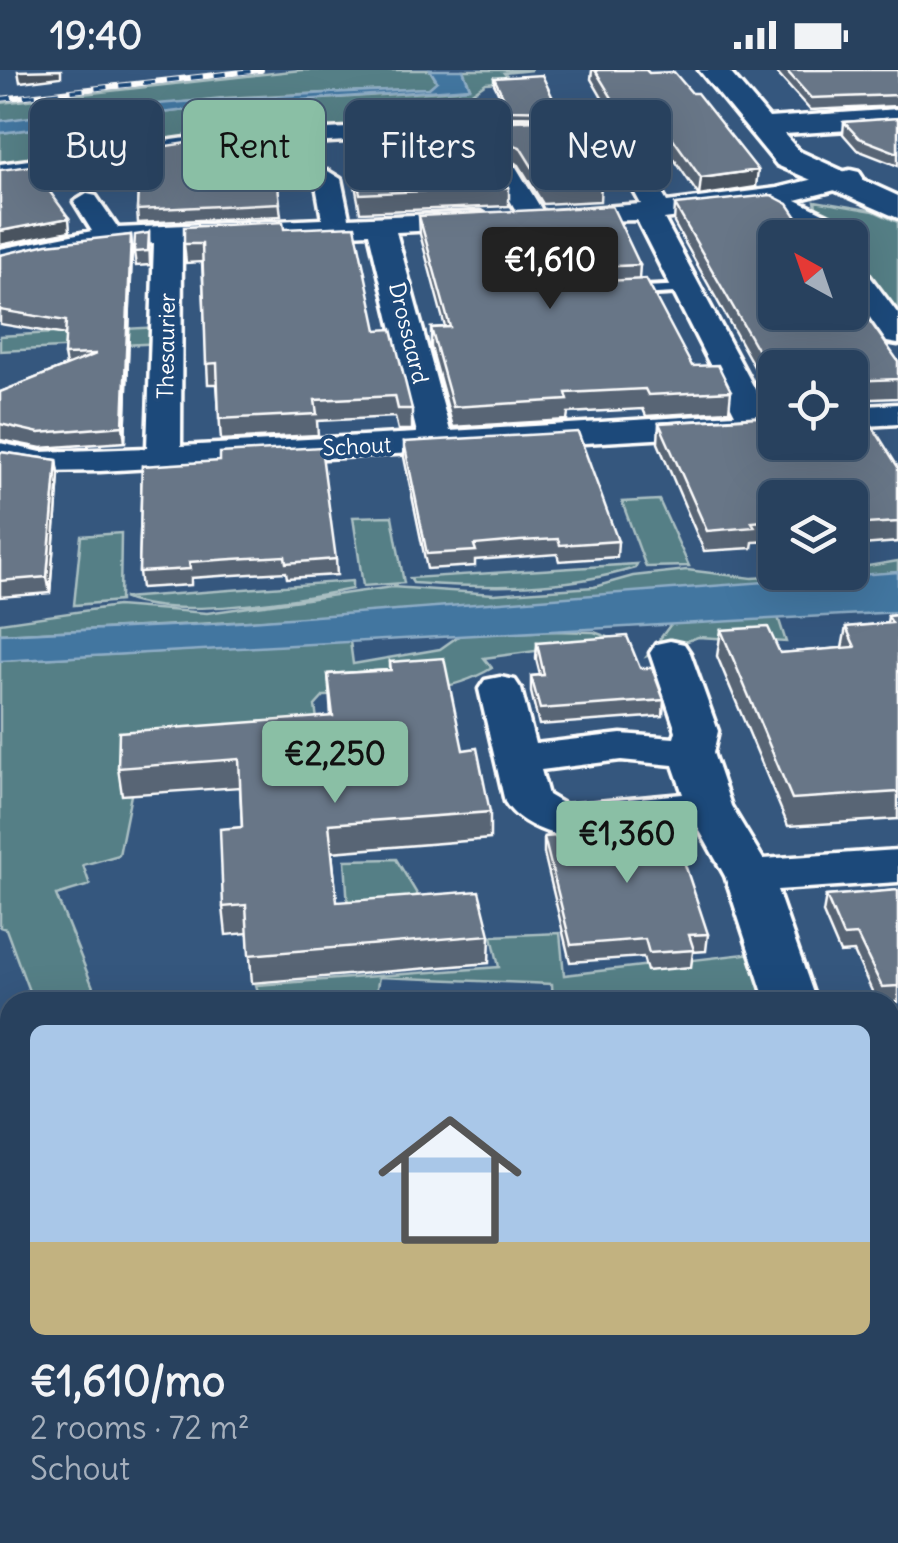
<!DOCTYPE html>
<meta charset="utf-8">
<style>
body{margin:0;font-family:Delius,sans-serif;background:#344c67;color:#f1f3f6;height:100vh;display:flex;flex-direction:column;font-size:38px;white-space:nowrap}
*{box-sizing:border-box;margin:0}
p{font-size:32px;color:#a5afbc}
.icon{flex:none;width:55px;height:55px;fill:none;stroke:currentColor;stroke-width:2;stroke-linecap:round;stroke-linejoin:round}
.map{position:relative;flex:1;overflow:hidden}
.panel{position:absolute;left:0px;top:922px;width:900px;height:552px;display:flex;flex-direction:column;background:#28415e;border-radius:30px 30px 0 0;box-shadow:0 10px 40px #0002,0 0 0 2px #445a73}
.panel>*{flex:none}
.top-card{position:absolute;left:30px;top:30px;width:840px;height:90px;display:flex;gap:20px}
.needle{width:65px;rotate:320deg}
.fabs{position:absolute;left:758px;top:150px;display:grid;gap:20px}
.fabs a{display:grid;place-items:center;width:110px;height:110px;border-radius:15px;background:#28415e;box-shadow:0 10px 40px #0002,0 0 0 2px #445a73;font-size:50px}
.price{position:absolute;translate:-50% -85px;padding:0 22px;border-radius:10px;background:#8abfa5;color:#111;font-size:32px;line-height:65px;filter:drop-shadow(0 2px 5px #0008)}
.price::after{content:'';position:absolute;left:50%;top:60px;width:30px;height:22px;margin-left:-15px;background:inherit;clip-path:polygon(0 0,100% 0,50% 100%)}
.price.on{background:#222;color:#fff}
ul{padding:0;list-style:none}
li{display:grid;align-content:center;gap:20px;height:530px;padding:0 30px}
li+li{border-top:2px solid #445a73}
li span{display:grid;place-items:center;height:310px;border-radius:15px;color:#555}
li>.icon{margin-inline-start:auto}
span .icon{width:180px;height:180px;fill:#fffc;stroke-width:1}
li b{font-size:42px}
.tag{padding:0 35px;border-radius:15px;background:#28415e;box-shadow:0 10px 40px #0002,0 0 0 2px #445a73;font-size:35px;line-height:90px}
.tag.on{background:#8abfa5;color:#111}
.status{display:flex;justify-content:space-between;align-items:center;height:70px;padding:0 50px;background:#28415e;direction:ltr}
.status svg{height:28px;fill:currentColor}
.map>svg:first-child{display:block}
.green{fill:#557f86;stroke:#aabfc2;stroke-width:2.5}
.water{fill:#4376a0;stroke:#8eadc6;stroke-width:2.5}
.lines{fill:none;stroke-linecap:round;stroke-linejoin:round}
.lane-casing{stroke:#fff;stroke-width:8}
.street-casing{stroke:#fff;stroke-width:7}
.secondary-casing{stroke:#fff;stroke-width:7}
.lane{fill:#1f4a7a;fill-rule:evenodd}
.street{fill:#1f4a7a;fill-rule:evenodd}
.secondary{fill:#1f4a7a;fill-rule:evenodd}
.rail-casing{stroke:#fff;stroke-width:6}
.rail{stroke:#1f4a7a;stroke-width:4;stroke-dasharray:12;stroke-linecap:butt}
.wall{fill:#596574;stroke:#fff;stroke-width:2.5}
.shaded-wall{fill:#49535e;stroke:#fff;stroke-width:2.5}
.building{fill:#687687;stroke:#fff;stroke-width:2.5}
.labels{text-anchor:middle;stroke-width:8;stroke-linejoin:round;paint-order:stroke}
.far-street-label{font-size:22px;fill:#fff;stroke:#1f4a7a}
</style>
<div class="status"><b>19:40</b><svg viewBox="0 0 49 12"><path d="M0 12V9h3v3zM5 12V6h3v6zM10 12V3h3v9zM15 12V0h3v12zM26 1h20v11H26zM47 4h2v5h-2z"/></svg></div>
<div class="map">
<svg width="898" height="1473" viewBox="0 0 898 1473">
<rect width="100%" height="100%" fill="#35577e"/>
<filter id="ink" filterUnits="userSpaceOnUse"><feTurbulence type="fractalNoise" baseFrequency=".01" numOctaves="2"/><feDisplacementMap in="SourceGraphic" scale="20" xChannelSelector="R" yChannelSelector="G"/><feConvolveMatrix kernelMatrix="1 2 1 2 8 2 1 2 1" color-interpolation-filters="sRGB"/></filter>
<g filter="url(#ink)">
<path class="green" d="M301,0H430L437,12L429,18L223,28L0,51V33Z
M463,0H532L504,3L511,11L486,13L473,22L495,32L509,29L610,56L708,51L714,60L623,66L525,43L537,50L493,42L498,47L440,49L439,54H432L429,49L367,52L364,57L198,66L0,94V63L218,36L455,20L470,17Z
M815,131L874,141L898,152V244L850,181V168L840,167L831,144L816,137Z
M160,257L163,273L0,281V266Z
M659,430L689,496L646,497L622,432Z
M392,446L404,513L363,516L353,447Z
M121,463L120,531L74,535L81,466Z
M898,491V502C600,531 299,550 0,564V553L117,536L207,543L392,517L494,524L594,517L633,506L687,500L752,508L850,502V499Z
M637,494L635,498C562,520 489,518 413,513L410,508Z
M352,511V519C297,530 173,550 123,528Z
M778,547L786,572L698,567L647,586L671,554Z
M553,561L594,562L616,570L484,588L492,598C442,628 382,623 324,626L315,636L325,702L300,677L131,691V725L119,785L83,795L90,815L56,825L99,932H33L6,859L0,857V591L350,571L353,594L440,579L460,565Z
M396,789L429,844L349,853L345,790Z
M560,863L564,905L753,883L765,932H553L552,914L379,907L375,928H260L256,915L499,897L492,866Z
M890,1019L898,1021V1411L890,1386Z
M0,1317L10,1319V1465H106L111,1473H0Z
M153,1465H725L726,1473H150Z"/>
<path class="water" d="M430,0H463L470,18L218,36L0,63V51C142,31 286,25 429,18L437,11Z
M898,502V542L0,591V564L210,554Z
M10,1105V1273L0,1274V1119Z
M890,1386L898,1411V1473H726L725,1465H890Z"/>
<g class="lines">
<g class="lane-casing">
<path id="lane" d="M687,215L692,216V222L622,226L615,222L622,218Z"/>
</g>
<g class="street-casing">
<path id="street" d="M515,50H555L632,73L667,132L777,118L850,100L859,102L863,108L859,114L796,130L827,145L842,168H814L807,157L766,135L664,149L767,342H775V362L100,401L41,402L0,393V373L41,382L147,378L154,173L48,184L0,197V179L92,161L74,132L87,124L96,126L118,158L322,149L315,109L328,101L341,109L349,148L480,142L494,150L480,158L396,162L450,361L735,344L637,150L523,153L494,102L498,97H516L543,142L641,134L613,83L553,64L506,62L503,57L506,52ZM369,163L417,363L181,376L182,172Z
M406,55L415,57L418,62L415,67L208,79L0,110V94L208,65Z
M850,190L860,193L898,244V274L887,272L850,219Z
M898,334V354L850,357V337Z
M670,571L684,574L690,583L718,661L713,683L731,736L763,789L898,780V812L777,820L816,932H766L725,806L695,752L557,765C537,759 516,750 505,732L479,619L485,610L500,607L515,610L521,619L535,674L621,664L674,668L676,661L650,583L656,574ZM621,690L673,695L683,724L565,735L548,725L541,700Z
M890,980L898,982V1022L890,1020Z
M10,1030V1079L0,1082V1033Z"/>
</g>
<g class="secondary-casing">
<path id="secondary" d="M699,0H728L769,48L898,39V57L784,64L799,81L898,126V148L777,95Z"/>
</g>
<use href="#lane" class="lane"/>
<use href="#street" class="street"/>
<use href="#secondary" class="secondary"/>
<g class="rail-casing">
<path id="rail" d="M0,29L261,0"/>
</g>
<use href="#rail" class="rail"/>
</g>
<path class="wall" d="M592,0H646L756,117L699,126L649,52L617,54L591,9Z
M774,0H898V36L810,40Z
M494,8L559,41V47L510,46L494,14Z
M898,48V96L857,80L843,64L844,52Z
M535,50L601,113L600,131L543,134L519,95L508,90L498,97L509,117V136L360,142L348,76L347,59Z
M140,80L302,89V102L276,103L281,146L138,153L137,140Z
M675,135L898,291V328L850,330V298H775V341L769,338L755,312L757,302L674,153Z
M419,146L640,195L639,210L692,296L731,321L729,341L646,346L643,339L568,343L567,350L453,357L431,277V258L445,257L420,164Z
M284,159L377,260L412,339V360H398L395,347L317,351L318,365L221,370L217,314H208L202,192L186,193L184,174Z
M149,163L150,195L136,196L134,182Z
M131,165L132,179L125,372L41,378L0,370V322L66,296L64,285L66,265L0,254V185Z
M851,340L898,397V472L850,476V428H775V471L753,472L752,478L704,481L658,373L659,353Z
M404,372L618,471L617,487L559,491L557,484L475,490V496L427,499L404,387Z
M0,382L57,390L59,405L50,523L0,527Z
M142,396L336,489L337,505L287,508L286,502L234,505L191,508V515L141,518L139,502Z
M898,545V749L788,756L717,586L721,560L780,583L842,578L846,557L887,553L888,546Z
M537,573L640,598L664,630L663,646L539,655L531,622V606L540,605L536,589Z
M390,592L463,680L490,742V769L332,782L337,832L490,865L489,893L252,913L248,863L226,865L223,837L242,757L240,717L122,725L118,698L331,646L328,604L390,600Z
M610,751L708,864L706,881L693,882L691,897L647,901L643,887L570,892L544,783V767L609,762Z
M898,820V932H877L854,882L840,883L823,843L826,826Z"/>
<path class="shaded-wall" d="M61,0V7L20,12L18,1Z
M509,73L508,90L490,101L491,83Z
M758,100L756,117L699,126L701,108Z
M69,148L70,161L0,175V161Z
M131,165L132,179L125,372L123,356Z
M519,200V218L509,209Z
M57,390L59,405L50,523L47,507Z"/>
<path class="building" d="M595,0H646L649,3L674,2L692,23H697L758,100L701,108L650,36L618,38Z
M786,0H898V25L811,28Z
M542,5L559,41L510,40L494,8Z
M898,48V83L859,68L844,52Z
M535,50L573,57L601,113L544,116L520,77L509,73L491,83L509,117L360,124L347,59Z
M297,66L302,89L275,90L280,133L137,140L140,80L206,70Z
M31,96L69,148L0,161V100Z
M771,125L788,134L811,168H775V242H850V223L898,291V309L850,311V298H775V320L772,319L758,293H765L675,135Z
M612,136L640,195L519,200L509,209L520,215L646,209L692,296L718,295L731,321L648,325L645,319L566,323L568,330L453,337L431,258L450,257L419,146Z
M283,152L284,159L355,156L377,260L392,259L412,339H398L395,326L315,330L317,344L219,349L217,293L206,294L202,174H184V157Z
M149,163L148,181L134,182L135,165Z
M131,165L123,356L39,363L0,354V322L96,284L64,285L66,251L0,240V185L47,174Z
M850,337L851,340L863,341L898,397V452L850,455V428H775V450L752,452L755,457L707,461L659,353L775,346V372H850Z
M578,362L618,471L560,475L558,469L520,471L474,475L476,481L427,484L404,372Z
M321,377L336,489L286,493L285,486L233,489L189,492L190,499L139,502L142,396L220,391V383Z
M0,382L57,390L47,507L0,511Z
M898,545V722L792,729L721,560L768,557L780,583L855,577L846,557L892,553L888,546Z
M627,566L640,598H652L664,630L540,639L531,606L544,605L537,573Z
M444,588L463,680L477,678L490,742L329,754L337,832L479,821L490,865L249,885L246,835L223,837L220,759L242,757L239,689L118,698L119,662L333,646L328,604L391,600L390,592Z
M669,746L708,864L689,865L694,880L649,883L645,869L571,875L544,767L613,762L610,751Z
M898,820V916L882,917L857,865L843,866L826,826Z"/>
</g>
<g class="labels">
<g class="far-street-label">
<text transform="translate(409 263) rotate(76)" y="8">Drossaard</text>
<text transform="translate(166 276) rotate(-89)" y="8">Thesaurier</text>
<text transform="translate(357 376) rotate(-3)" y="8">Schout</text>
</g>
</g>
</svg>
<div class="fabs">
<a><svg class="needle" viewBox="-14 -14 28 28"><path d="M0-13l5 13h-10z" fill="#e53935"/><path d="M0 13l5-13h-10z" fill="#a5afbc"/></svg></a>
<a><svg class="icon" aria-label="locate" viewBox="0 0 24 24"><circle cx="12" cy="12" r="6"/><path d="M12 2v4M12 18v4M2 12h4M18 12h4"/></svg></a>
<a><svg class="icon" aria-label="layers" viewBox="0 0 24 24"><path d="M12 4l9 5-9 5-9-5zM3 14l9 5 9-5"/></svg></a>
</div>
<b class="price on" style="left:550px;top:242px">€1,610</b>
<b class="price" style="left:335px;top:736px">€2,250</b>
<b class="price" style="left:627px;top:816px">€1,360</b>
<div class="top-card">
<a class="tag">Buy</a>
<a class="tag on">Rent</a>
<a class="tag">Filters</a>
<a class="tag">New</a>
</div>
<section class="panel">
<ul>
<li><span style="background:linear-gradient(#a9c7e8 70%,#c2b280 0)"><svg class="icon" aria-label="home" viewBox="0 0 24 24"><path d="M3 11l9-7 9 7M6 9v11h12V9"/></svg></span><div><b>€1,610/mo</b><p>2 rooms · 72 m²</p><p>Schout</p></div></li>
</ul>
</section>
</div>
